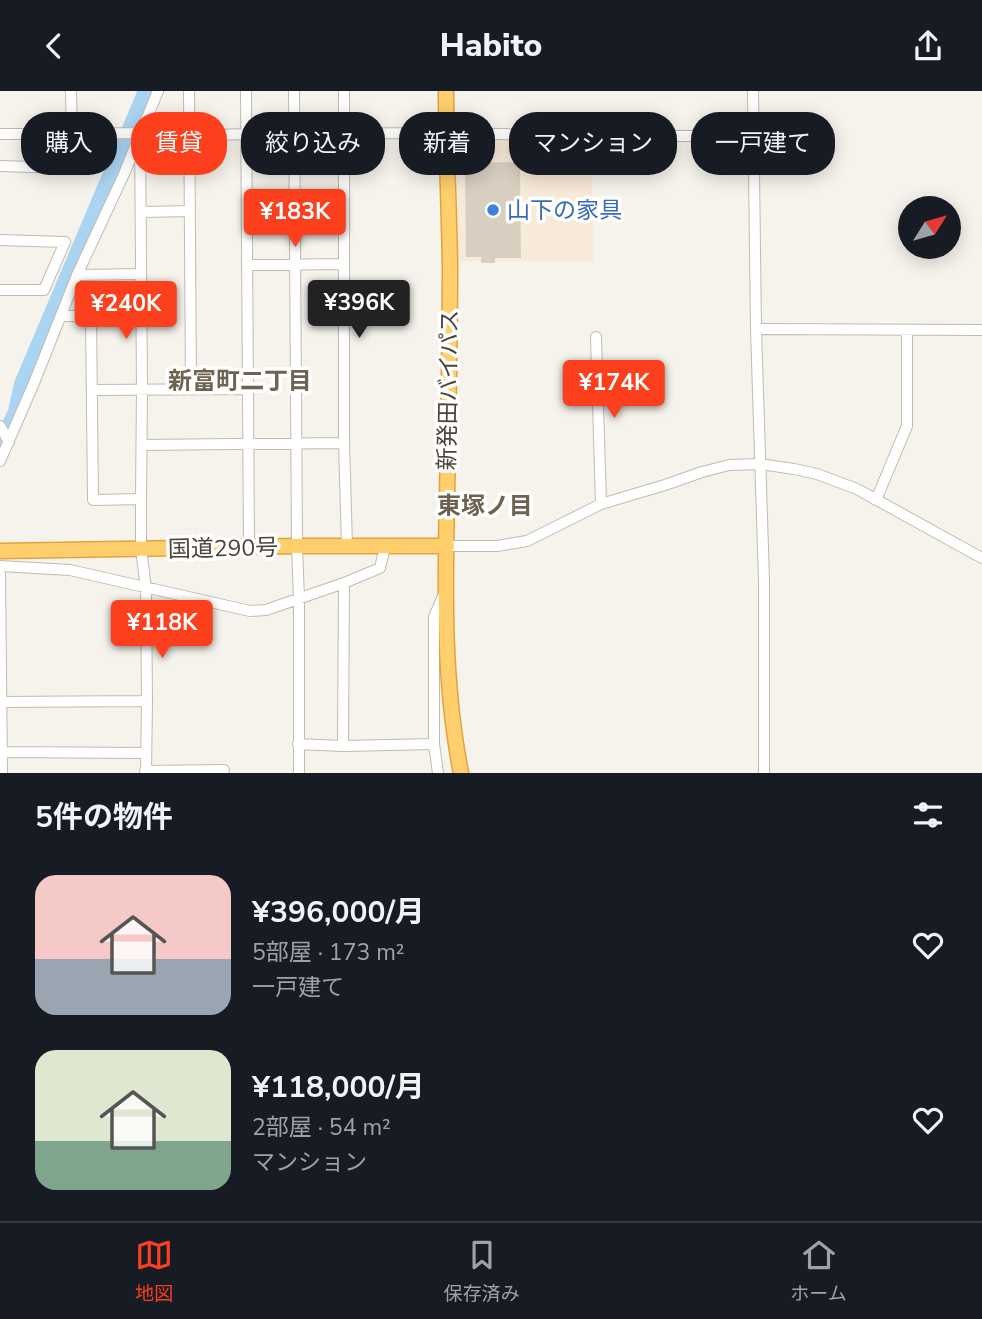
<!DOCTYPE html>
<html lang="ja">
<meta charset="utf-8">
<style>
body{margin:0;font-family:"Nunito Sans","Noto Sans JP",sans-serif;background:#20242c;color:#f1f3f6;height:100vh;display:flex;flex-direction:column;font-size:26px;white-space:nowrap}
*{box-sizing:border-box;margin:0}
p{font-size:23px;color:#9ea1a6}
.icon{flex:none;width:38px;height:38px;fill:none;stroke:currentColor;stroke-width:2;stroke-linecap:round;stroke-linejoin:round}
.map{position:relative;height:682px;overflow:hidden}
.drawer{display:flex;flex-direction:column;background:#171b24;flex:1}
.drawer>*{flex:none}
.hud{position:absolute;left:21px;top:21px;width:942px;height:63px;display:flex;gap:14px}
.needle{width:46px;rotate:53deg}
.fabs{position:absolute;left:898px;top:105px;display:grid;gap:14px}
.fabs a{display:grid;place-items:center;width:63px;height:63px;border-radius:50%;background:#171b24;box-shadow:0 4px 18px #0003;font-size:35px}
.price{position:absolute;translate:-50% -60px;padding:0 16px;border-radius:7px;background:#fc3f1d;color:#fff;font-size:23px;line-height:46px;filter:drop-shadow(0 2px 4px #0008)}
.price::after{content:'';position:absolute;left:50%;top:42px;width:21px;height:16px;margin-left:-10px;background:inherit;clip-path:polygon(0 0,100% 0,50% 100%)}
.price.active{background:#222;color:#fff}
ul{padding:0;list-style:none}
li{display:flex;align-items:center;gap:21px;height:175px;padding:0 35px}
li span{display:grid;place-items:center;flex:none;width:196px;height:140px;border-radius:21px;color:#555}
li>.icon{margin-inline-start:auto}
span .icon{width:84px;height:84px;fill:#fffc;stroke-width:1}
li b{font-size:30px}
h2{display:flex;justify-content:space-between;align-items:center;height:84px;padding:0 35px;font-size:30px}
.chip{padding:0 24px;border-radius:28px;background:#171b24;box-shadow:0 4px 18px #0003;font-size:24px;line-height:63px}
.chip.active{background:#fc3f1d;color:#fff}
header{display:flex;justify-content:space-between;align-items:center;height:91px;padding:0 35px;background:#171b24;font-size:32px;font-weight:800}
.tabs{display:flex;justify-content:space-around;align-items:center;height:98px;border-top:2px solid #363941;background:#171b24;font-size:19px;color:#9ea1a6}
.tabs a{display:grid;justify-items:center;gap:4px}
.tabs .active{color:#fc3f1d}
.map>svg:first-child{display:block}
.commercial{fill:#f7ead8}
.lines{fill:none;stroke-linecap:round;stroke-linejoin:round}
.river{stroke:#a9d4f2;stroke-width:16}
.building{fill:#d8cfc1}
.minor-casing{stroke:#c2bbae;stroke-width:12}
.highway-casing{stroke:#e0a43c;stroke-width:17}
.minor{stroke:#fff;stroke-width:10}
.highway{stroke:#ffcf6e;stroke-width:14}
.shop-dot{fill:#3f7fe0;stroke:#fff;stroke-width:2.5}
.labels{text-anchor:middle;stroke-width:7;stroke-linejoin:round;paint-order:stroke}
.shop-label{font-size:23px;fill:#366cbe;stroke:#fff;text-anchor:start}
.street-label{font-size:23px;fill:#4b4439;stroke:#fff}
.neighbourhood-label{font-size:24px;font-weight:bold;fill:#6e6250;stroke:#fff}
</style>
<header><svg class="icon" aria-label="back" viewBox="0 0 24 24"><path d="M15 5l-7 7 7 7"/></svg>Habito<svg class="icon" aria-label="share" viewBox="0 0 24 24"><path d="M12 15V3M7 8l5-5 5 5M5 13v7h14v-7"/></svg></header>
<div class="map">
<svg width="982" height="682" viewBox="0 0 982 682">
<rect width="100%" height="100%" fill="#f6f3ec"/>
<path class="commercial" d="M457,48H592L593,170H458Z"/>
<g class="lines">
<path class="river" d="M0,354L16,321L22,293L146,0"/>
</g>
<path class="building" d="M520,71L521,167H495V172H481V166H466L465,72Z"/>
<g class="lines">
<g class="minor-casing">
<path id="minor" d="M71,0L72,42
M189,0L191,297
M246,0L249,456
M294,0L297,455L299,508V682
M344,0V352L347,455
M753,0L756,238L764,489V682
M140,42L142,297L141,408V458L146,497L147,610L146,682
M0,43L140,42L189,45L245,43L446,42L598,45H754
M0,75L66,77L67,42
M142,121L190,120
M0,149L65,151L44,199H0
M247,174L344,173
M77,184L141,183
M62,225H91L93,409L141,408
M756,238L982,239
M596,246L601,413
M93,299L247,298
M0,335L9,351
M142,354L344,352
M0,370L34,292L77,184L124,83L158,0
M876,409L907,335V239
M447,455H497L527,450L601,413L665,394L702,381L729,374L760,373L794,378L817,383L857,398L982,467
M0,475L70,479L250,520L266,519L344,492L380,477L385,456
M0,483L2,682
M1,611L147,610
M298,653L343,655L434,653
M343,655L344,492
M2,661L145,662
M145,680L224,679
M438,682L434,653V526L444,503"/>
</g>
<g class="highway-casing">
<path id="highway" d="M446,0C446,58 449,116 450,175C450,231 449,288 448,344C447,457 439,571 461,682
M0,460L297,455H447"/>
</g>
<use href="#minor" class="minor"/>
<use href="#highway" class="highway"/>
</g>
<circle class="shop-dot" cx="493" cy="119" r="7"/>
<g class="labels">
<g class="shop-label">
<text x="507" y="127">山下の家具</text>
</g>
<g class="street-label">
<text transform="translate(448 299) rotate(-89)" y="8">新発田バイパス</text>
<text transform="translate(223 457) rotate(-1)" y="8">国道290号</text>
</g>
<g class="neighbourhood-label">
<text x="240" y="298">新富町二丁目</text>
<text x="485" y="423">東塚ノ目</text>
</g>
</g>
</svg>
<div class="fabs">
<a><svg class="needle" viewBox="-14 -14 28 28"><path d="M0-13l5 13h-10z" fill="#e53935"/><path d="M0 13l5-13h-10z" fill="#9ea1a6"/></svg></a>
</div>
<b class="price" style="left:295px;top:158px">¥183K</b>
<b class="price active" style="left:359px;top:249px">¥396K</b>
<b class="price" style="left:126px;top:250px">¥240K</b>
<b class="price" style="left:614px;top:329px">¥174K</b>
<b class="price" style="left:162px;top:569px">¥118K</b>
<div class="hud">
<a class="chip">購入</a>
<a class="chip active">賃貸</a>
<a class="chip">絞り込み</a>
<a class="chip">新着</a>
<a class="chip">マンション</a>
<a class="chip">一戸建て</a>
</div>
</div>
<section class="drawer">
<h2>5件の物件<svg class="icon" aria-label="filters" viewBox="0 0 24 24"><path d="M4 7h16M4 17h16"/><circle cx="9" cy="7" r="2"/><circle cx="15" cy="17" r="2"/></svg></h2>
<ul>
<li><span style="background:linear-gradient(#f6c9c9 60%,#9aa5b1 0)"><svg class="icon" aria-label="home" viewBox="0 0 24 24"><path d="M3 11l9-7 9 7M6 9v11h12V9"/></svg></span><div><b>¥396,000/月</b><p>5部屋 · 173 m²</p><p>一戸建て</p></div><svg class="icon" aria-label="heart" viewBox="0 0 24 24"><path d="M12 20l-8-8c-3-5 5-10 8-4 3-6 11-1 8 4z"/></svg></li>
<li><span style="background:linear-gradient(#dfe7d0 65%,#7fa58c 0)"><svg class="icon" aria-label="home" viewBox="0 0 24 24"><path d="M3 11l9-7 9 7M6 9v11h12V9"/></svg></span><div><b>¥118,000/月</b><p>2部屋 · 54 m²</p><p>マンション</p></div><svg class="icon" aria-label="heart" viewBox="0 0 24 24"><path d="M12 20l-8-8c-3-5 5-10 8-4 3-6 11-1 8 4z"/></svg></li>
</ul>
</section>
<nav class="tabs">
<a class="active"><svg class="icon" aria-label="map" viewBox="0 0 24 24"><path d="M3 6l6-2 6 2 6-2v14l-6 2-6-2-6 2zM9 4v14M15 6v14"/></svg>地図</a>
<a><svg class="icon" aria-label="saved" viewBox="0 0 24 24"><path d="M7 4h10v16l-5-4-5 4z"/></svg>保存済み</a>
<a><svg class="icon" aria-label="home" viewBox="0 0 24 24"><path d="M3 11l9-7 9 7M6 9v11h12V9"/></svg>ホーム</a>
</nav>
